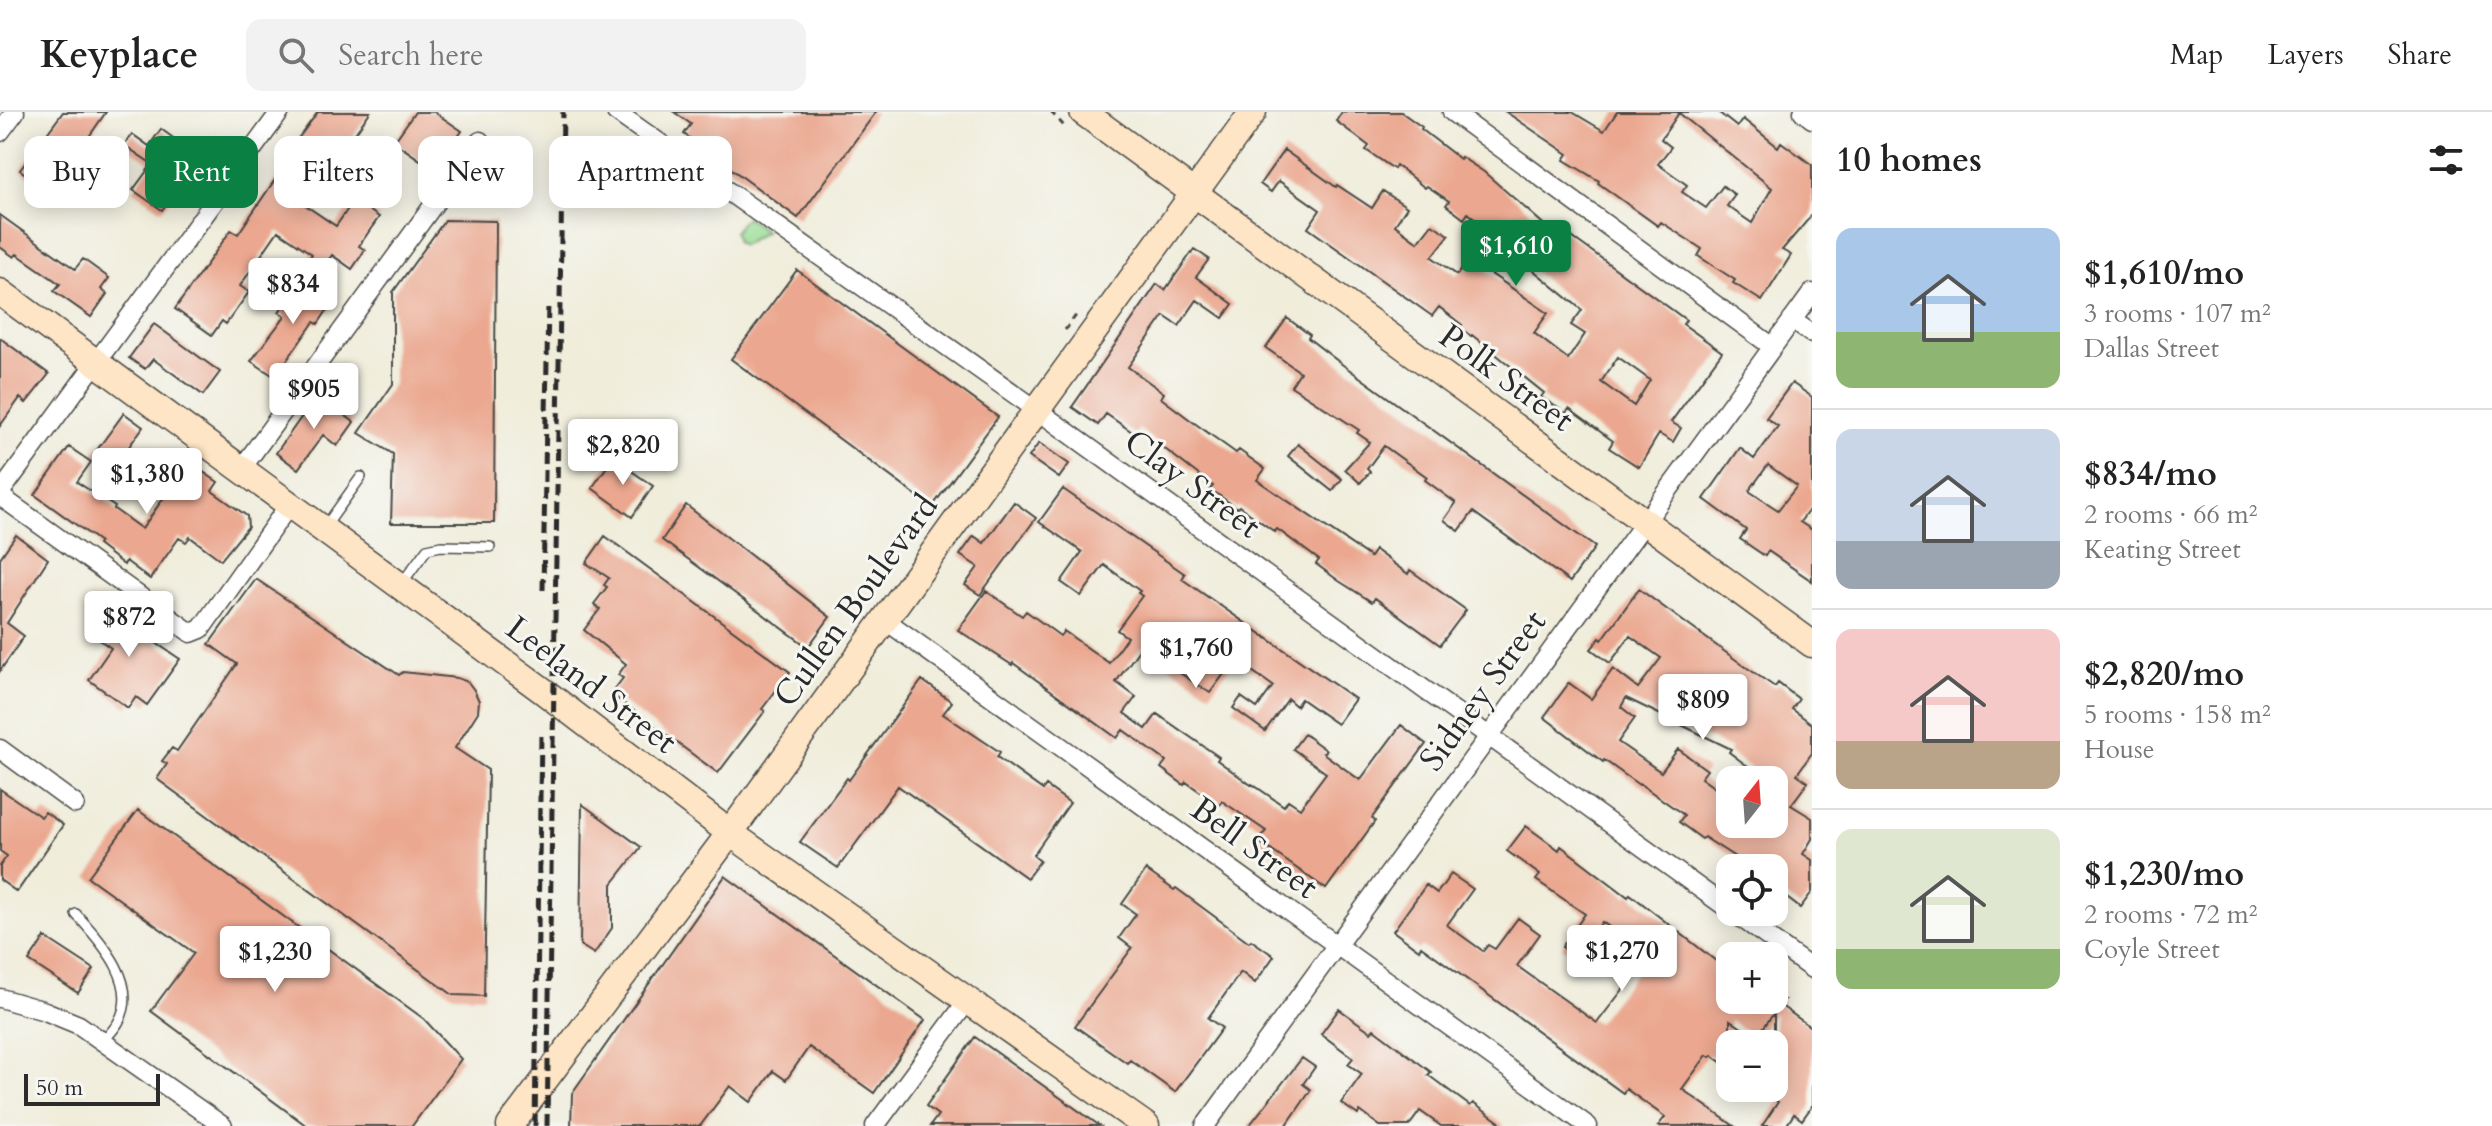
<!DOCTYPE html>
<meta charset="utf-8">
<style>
body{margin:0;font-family:Cardo,serif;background:#f2f2f2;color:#222;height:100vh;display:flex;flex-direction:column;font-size:30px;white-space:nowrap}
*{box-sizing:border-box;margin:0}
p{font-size:26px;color:#767676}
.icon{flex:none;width:44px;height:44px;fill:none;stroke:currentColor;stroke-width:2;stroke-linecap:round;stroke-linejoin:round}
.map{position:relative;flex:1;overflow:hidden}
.details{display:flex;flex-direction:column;background:#fff;width:680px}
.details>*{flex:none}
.top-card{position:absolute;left:24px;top:24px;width:760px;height:72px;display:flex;gap:16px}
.needle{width:52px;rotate:17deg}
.controls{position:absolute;left:1716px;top:654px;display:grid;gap:16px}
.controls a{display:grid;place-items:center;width:72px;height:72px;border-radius:16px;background:#fff;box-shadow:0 4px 20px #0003;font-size:40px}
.scale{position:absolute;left:24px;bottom:20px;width:136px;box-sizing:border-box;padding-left:8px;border:4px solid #2b2b2b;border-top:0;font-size:22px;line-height:28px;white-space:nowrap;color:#2b2b2b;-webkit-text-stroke:6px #f6f6f2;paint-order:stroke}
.price{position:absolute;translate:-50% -68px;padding:0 18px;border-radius:8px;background:#fff;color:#222;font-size:26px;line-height:52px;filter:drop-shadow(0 2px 4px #0008)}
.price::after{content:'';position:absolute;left:50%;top:48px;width:24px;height:18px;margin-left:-12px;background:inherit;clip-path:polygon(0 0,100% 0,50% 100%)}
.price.selected{background:#0b8043;color:#fff}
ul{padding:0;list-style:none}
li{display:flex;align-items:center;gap:24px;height:200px;padding:0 24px}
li+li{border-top:2px solid #e0e0e0}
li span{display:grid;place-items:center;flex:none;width:224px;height:160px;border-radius:16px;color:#555}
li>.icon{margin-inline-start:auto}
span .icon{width:96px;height:96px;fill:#fffc;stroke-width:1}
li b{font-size:34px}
h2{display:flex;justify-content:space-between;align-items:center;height:96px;padding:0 24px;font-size:34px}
.tag{padding:0 28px;border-radius:16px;background:#fff;box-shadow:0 4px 20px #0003;font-size:28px;line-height:72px}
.tag.selected{background:#0b8043;color:#fff}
header{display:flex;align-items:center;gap:48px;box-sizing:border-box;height:112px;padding:0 40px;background:#fff;border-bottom:2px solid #e0e0e0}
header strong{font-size:38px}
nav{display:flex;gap:44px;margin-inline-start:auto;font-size:28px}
.search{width:560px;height:72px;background:#f2f2f2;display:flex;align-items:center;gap:20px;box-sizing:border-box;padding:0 28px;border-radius:16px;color:#767676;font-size:30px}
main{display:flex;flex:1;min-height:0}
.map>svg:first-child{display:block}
.grass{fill:#99de96;stroke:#628460;stroke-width:2}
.building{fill:#eba78f;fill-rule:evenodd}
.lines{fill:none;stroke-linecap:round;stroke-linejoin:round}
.lane-casing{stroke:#494845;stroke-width:12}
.street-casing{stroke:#494845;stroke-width:21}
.secondary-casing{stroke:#494845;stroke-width:29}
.path{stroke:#494845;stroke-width:3;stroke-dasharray:6 6;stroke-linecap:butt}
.lane{stroke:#fff;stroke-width:9}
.street{stroke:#fff;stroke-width:18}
.secondary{stroke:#fee5c5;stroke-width:26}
.rail{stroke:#2b2b2b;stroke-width:5;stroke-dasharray:12 6;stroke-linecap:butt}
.labels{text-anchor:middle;stroke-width:6;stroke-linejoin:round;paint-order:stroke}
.street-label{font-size:34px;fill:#2b2b2b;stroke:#f6f6f2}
</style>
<header>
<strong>Keyplace</strong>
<div class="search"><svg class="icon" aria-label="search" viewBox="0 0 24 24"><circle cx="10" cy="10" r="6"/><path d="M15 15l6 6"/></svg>Search here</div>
<nav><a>Map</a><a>Layers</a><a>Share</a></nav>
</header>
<main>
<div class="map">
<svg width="1812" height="1014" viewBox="0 0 1812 1014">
<rect width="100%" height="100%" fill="#f6f6f2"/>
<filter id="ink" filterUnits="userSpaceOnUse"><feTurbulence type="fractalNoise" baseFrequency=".0125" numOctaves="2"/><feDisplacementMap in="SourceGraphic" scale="16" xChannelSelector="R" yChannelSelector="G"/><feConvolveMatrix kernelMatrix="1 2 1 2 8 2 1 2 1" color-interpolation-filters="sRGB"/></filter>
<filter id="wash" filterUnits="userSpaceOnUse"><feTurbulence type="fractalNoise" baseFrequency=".006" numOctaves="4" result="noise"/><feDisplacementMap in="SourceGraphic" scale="32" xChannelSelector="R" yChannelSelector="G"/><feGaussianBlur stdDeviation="1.8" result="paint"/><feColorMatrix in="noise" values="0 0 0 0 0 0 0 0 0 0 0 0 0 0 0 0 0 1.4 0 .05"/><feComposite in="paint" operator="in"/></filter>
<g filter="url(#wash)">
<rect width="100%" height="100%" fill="#f0eddb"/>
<path class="grass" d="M746,105L765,119L742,133L737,130L734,120Z"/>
<g id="blocks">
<path class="building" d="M63,0H106L68,55L81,65L64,89L20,58Z
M318,0H370L345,36L351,40L333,66L324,59L302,91L336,114L354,88L379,105L359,134L365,138L352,157L332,143L315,167L302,158L312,142L278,119L240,174L249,180L226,212L222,209L212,223L175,197L231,118L238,122L295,38L291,36Z
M415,0H434L462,19L435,58L394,30Z
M674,0H876L798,106L684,22L691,12Z
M1342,0H1401L1422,15L1421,17L1460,47L1461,45L1484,60L1557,124L1562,118L1583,133L1686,208L1683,212L1722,240L1671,310L1681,316L1673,330L1659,322L1639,355L1609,336L1613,329L1569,297L1566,301L1541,285L1544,281L1472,223L1471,224L1460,216L1462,213L1439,195L1432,204L1308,116L1320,98L1279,69L1271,80L1260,72L1284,38L1336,75L1337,73L1372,96L1383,79L1407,95L1395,113L1418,130L1432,112L1449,123L1432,145L1457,163L1471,144L1483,153L1481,155L1548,201L1534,221L1568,247L1585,222L1571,213L1582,198L1500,131L1502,128L1468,101L1464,107L1446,93L1449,89L1427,74L1425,76L1396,53L1394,57L1366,38L1369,34L1336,9ZM1618,245L1650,268L1634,294L1601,270Z
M1506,0H1572L1604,19L1617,0H1718L1737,15L1743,7L1778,35L1781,30L1812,53V103L1782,138L1791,143L1762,189L1733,171L1735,168L1698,144L1702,137L1661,110L1658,114L1630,94L1598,71L1599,69L1564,48L1568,42ZM1679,1L1772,76L1752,111L1727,94L1735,83L1723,74L1706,96L1682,80L1687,73L1658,52L1671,35L1661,27Z
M161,17L202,47L189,67L186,65L162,98L133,78L152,52L124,33L132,22L149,34Z
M0,103L75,157L83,147L109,166L101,177L107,182L91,205L54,179L60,172L17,142L14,145L0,135Z
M445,108L496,109L494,411H391L393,342L359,321L393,272V180Z
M1194,137L1209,147L1196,165L1233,192L1223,206L1197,188L1179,214L1164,204L1128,255L1164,281L1161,286L1193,310L1236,341L1239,338L1265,357L1257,368L1370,445L1375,438L1408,462L1410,458L1466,498L1440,533L1375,486L1372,490L1339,469L1316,452L1319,448L1277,417L1275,420L1239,394L1237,396L1210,377L1213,374L1139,317L1135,322L1106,302L1098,313L1072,295L1157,172L1165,178Z
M797,158L998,305L932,395L731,247Z
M302,166L334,188L318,212L314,210L275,265L251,249L285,204L279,200Z
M1287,206L1310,223L1308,226L1343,253L1595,435L1570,470L1473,400L1459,419L1444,408L1456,391L1425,368L1427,365L1384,334L1367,357L1370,360L1360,371L1345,357L1370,330L1357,321L1359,318L1291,274L1300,260L1266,236Z
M154,212L220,260L203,283L153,247L145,257L129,246Z
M0,226L49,262L26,291L20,286L0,314Z
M1792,271L1812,285V394L1800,410L1812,418V469L1768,439L1765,444L1740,427L1746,418L1704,387L1740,336L1754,347L1778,314L1766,306ZM1768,353L1797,374L1778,398L1749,379Z
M317,283L354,310L337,334L323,323L298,357L276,341Z
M124,301L143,315L113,357L94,342Z
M1039,331L1069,352L1059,366L1029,345Z
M1298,332L1342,367L1332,379L1288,344Z
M69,335L91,350L77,370L115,395L114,397L142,417L188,350L218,370L212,379L247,404L248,415L221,448L190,425L186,430L179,426L150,467L126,449L124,453L98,433L100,430L35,383Z
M613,346L653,374L632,405L592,376Z
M1063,377L1185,462L1182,467L1355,587L1337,612L1301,587L1296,594L1288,587L1265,619L1233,596L1241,585L1257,596L1273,574L1235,547L1210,581L1141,535L1116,570L1136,585L1124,601L1146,617L1157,602L1219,645L1217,648L1251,673L1252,672L1284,694L1288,688L1300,696L1326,661L1293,637L1304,622L1326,638L1323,641L1360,668L1401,613L1426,632L1372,706L1375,709L1326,777L1258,729L1266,719L1222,689L1219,693L1186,670L1184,673L1161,656L1166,649L1123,618L1117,626L1013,551L1012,553L958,518L986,479L1022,504L1026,499L1060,524L1064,519L1109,551L1127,525L1117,518L1142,484L1138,481L1140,479L1104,453L1081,484L1061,470L1082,440L1039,410Z
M1014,390L1036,406L980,483L965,473L978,455L960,443L974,424L984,431Z
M686,393L830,505L808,535L662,428Z
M16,423L48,447L7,511L24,524L0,559V446Z
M605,424L790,560L762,597L765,599L718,661L611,582L623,566L618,563L626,552L584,518L600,497L594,492L607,475L604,473L609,466L586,451Z
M256,467L399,563L403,560L457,566L468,570L474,578L479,589L478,600L455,636L488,658L484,884L453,883L157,667L167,652L162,649L172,636L177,639L237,552L209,532Z
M1639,477L1743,553L1775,575L1778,571L1799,587L1792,597L1812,612V641L1797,662L1808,670L1791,693L1812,706V727L1803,742L1812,748V780L1800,796L1774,776V756H1752L1704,725L1702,727L1679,710L1684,703L1640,672L1639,673L1604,648L1603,650L1544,605L1569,571L1591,587L1613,557L1638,576L1661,546L1630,524L1610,551L1591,537L1600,526L1602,528ZM1626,586L1731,637L1729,640L1742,650L1768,668H1774V712H1730V687L1701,666L1707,658L1678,637L1661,660L1618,630L1635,606L1621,595Z
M107,490L158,528L156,531L180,547L147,593L136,585L128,596L89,568L111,536L87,519Z
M922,568L952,590L943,602L1000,640L997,645L1043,678L1046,674L1070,691L1033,743L1040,749L1027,766L898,674L838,756L800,730L847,666L849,668Z
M0,677L41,705L45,700L63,713L17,780L0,768V754L7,744L0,739Z
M582,692L641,735L612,772V816L594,842L580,833Z
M138,698L424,907L461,947L412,1014H307L151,899L194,841L88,765Z
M1526,714L1559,738L1561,734L1628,785L1630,782L1730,860V888H1784L1780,893L1812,916V994L1802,1008L1794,1002L1786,1014H1762L1778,990L1759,976H1774V901L1756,926L1730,908V956L1712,943L1710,945L1707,943L1682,977L1734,1014H1658L1665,1005L1626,977L1623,981L1421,834L1419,838L1393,819L1426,773L1437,781L1451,762L1473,777L1447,813L1483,839L1488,833L1495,837L1518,806L1540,822L1517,854L1597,911L1641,854L1632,847L1640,837L1602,810L1577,845L1562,835L1585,802L1536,768L1540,763L1507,739Z
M1146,758L1174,778L1176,776L1249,830L1251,828L1274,844L1255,871L1241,860L1208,906L1222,916L1175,980L1130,948L1127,951L1075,914L1132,836L1119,826L1136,802L1122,792Z
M725,764L925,908L874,981L809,935L786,968L773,959L751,990L730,974L700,1014H571L572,981Z
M45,825L94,857L78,881L29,849Z
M1339,897L1371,920L1374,917L1431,960L1428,963L1470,994L1473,991L1505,1014H1441L1420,999L1409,1014H1380L1360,999L1358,1003L1341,991L1362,962L1348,952L1353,946L1321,922Z
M975,925L1100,1014H930L938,1003L926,994Z
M1302,946L1315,955L1303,972L1311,978L1286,1014H1249Z"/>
</g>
</g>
<g filter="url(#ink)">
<use href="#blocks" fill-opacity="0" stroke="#494845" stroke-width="2"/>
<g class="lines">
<g class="lane-casing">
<path id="lane" d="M325,415L361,365
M402,471L427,437L441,434L490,435
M76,802C100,829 140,870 119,909C115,917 108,923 103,930"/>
</g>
<g class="street-casing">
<path id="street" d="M616,0L1037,298L1730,798
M1452,0L1773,235
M1803,0L1812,7
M0,20L15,0
M1792,208L1812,222
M242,356L480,29
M0,381L280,0
M0,384L191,521L201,517L289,393
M885,508L1588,1014
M0,637L75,692
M1733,800L1812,857
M0,886L45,899L79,913L223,1014
M875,1014L968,888
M1205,1014L1812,181"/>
</g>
<g class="secondary-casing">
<path id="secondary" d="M1083,0L1812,532
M0,180L542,578L730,721L1146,1014
M510,1014L730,721L1253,0"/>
</g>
<path class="path" d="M1051,0L1065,15
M1065,218L1077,202"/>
<use href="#lane" class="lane"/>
<use href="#street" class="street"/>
<use href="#secondary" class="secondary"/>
<path class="rail" d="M543,478L548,190
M535,1014L541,622
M547,1014L563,0"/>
</g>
</g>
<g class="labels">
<g class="street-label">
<text transform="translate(1507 265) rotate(36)" y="12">Polk Street</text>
<text transform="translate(1193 371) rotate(36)" y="12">Clay Street</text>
<text transform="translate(855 488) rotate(-54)" y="12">Cullen Boulevard</text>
<text transform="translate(592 572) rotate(37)" y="12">Leeland Street</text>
<text transform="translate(1482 578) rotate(-54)" y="12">Sidney Street</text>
<text transform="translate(1255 735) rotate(36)" y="12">Bell Street</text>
</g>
</g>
</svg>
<div class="controls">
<a><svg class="needle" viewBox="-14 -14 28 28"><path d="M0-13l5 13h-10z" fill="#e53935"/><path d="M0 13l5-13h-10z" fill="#767676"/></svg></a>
<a><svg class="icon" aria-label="locate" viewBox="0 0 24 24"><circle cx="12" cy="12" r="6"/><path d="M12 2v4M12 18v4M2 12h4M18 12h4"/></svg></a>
<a>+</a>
<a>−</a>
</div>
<div class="scale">50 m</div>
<b class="price selected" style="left:1516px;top:176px">$1,610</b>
<b class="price" style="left:293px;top:214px">$834</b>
<b class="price" style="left:314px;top:319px">$905</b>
<b class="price" style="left:623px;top:375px">$2,820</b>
<b class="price" style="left:147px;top:404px">$1,380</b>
<b class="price" style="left:129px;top:547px">$872</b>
<b class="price" style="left:1196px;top:578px">$1,760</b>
<b class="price" style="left:1703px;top:630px">$809</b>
<b class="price" style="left:1622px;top:881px">$1,270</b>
<b class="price" style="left:275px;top:882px">$1,230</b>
<div class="top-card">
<a class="tag">Buy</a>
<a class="tag selected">Rent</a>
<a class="tag">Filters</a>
<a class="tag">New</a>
<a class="tag">Apartment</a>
</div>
</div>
<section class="details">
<h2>10 homes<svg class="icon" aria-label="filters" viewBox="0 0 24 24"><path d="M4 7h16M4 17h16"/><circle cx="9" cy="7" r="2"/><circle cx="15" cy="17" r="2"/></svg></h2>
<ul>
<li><span style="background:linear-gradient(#a9c7e8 65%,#8fb573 0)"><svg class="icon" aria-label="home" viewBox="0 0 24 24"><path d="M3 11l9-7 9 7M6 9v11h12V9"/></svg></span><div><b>$1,610/mo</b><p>3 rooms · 107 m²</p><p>Dallas Street</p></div></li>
<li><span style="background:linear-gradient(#c9d6e8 70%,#9aa5b1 0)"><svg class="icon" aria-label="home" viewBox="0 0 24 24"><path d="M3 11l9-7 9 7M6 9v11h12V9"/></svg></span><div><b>$834/mo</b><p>2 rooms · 66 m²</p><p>Keating Street</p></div></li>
<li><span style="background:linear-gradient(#f6c9c9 70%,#b9a48a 0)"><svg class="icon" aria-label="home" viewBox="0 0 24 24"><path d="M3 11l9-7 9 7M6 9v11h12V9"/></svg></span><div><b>$2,820/mo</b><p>5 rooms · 158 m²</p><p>House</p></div></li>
<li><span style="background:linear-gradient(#dfe7d0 75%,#8fb573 0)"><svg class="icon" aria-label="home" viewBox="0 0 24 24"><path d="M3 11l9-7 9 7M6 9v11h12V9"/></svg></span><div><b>$1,230/mo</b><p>2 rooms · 72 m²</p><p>Coyle Street</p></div></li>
</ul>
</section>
</main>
